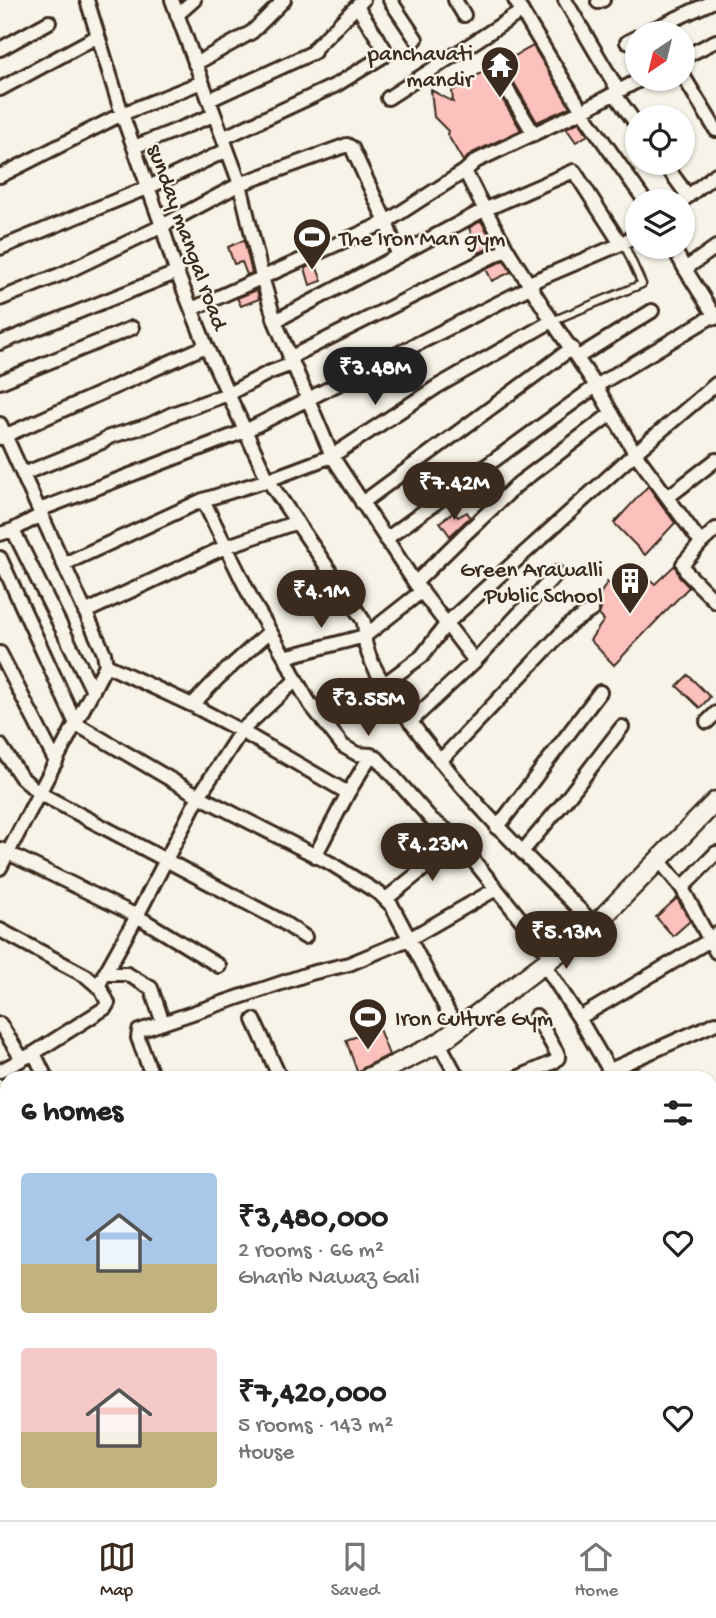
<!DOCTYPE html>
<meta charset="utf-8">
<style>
body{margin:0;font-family:"Gochi Hand",sans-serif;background:#f6f6f6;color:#222;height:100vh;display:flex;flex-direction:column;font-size:26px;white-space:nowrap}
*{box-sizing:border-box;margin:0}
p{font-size:23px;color:#767676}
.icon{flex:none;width:38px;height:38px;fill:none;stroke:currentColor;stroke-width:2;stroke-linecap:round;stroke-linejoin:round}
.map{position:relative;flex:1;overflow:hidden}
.drawer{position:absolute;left:0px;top:1071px;width:718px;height:450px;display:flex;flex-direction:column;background:#fff;border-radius:21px 21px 0 0;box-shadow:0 2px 5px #0004}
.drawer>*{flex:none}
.needle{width:46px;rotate:215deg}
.fabs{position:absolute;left:625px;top:21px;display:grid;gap:14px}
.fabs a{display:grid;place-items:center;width:70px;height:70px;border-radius:50%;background:#fff;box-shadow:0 2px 5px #0004;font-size:35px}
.price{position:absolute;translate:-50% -60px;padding:0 16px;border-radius:24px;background:#3b2a1e;color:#fff;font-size:23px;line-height:46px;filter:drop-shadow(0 2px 4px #0008)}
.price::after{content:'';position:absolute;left:50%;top:42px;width:21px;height:16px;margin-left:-10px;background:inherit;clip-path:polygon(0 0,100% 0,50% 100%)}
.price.selected{background:#222;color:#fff}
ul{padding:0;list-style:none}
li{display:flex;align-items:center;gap:21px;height:175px;padding:0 21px}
li span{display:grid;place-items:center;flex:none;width:196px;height:140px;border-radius:7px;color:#555}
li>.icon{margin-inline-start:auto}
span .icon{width:84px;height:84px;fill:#fffc;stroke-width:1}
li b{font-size:30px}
h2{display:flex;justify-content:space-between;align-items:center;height:84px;padding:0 21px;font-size:30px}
.menu{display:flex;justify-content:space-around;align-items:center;height:98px;border-top:2px solid #e0e0e0;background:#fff;font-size:19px;color:#767676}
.menu a{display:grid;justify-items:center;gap:4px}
.menu .selected{color:#3b2a1e}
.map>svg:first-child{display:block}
.building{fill:#fdc1bd;stroke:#3b2a1e;stroke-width:2}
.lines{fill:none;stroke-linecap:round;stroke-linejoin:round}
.lane-casing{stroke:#3b2a1e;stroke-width:11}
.street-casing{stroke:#3b2a1e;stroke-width:18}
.secondary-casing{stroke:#3b2a1e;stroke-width:23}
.lane{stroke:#f7f3e8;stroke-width:6}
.street{stroke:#f7f3e8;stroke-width:12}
.secondary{stroke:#f7f3e8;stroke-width:18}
.labels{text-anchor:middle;stroke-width:5;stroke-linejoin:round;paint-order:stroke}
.poi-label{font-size:23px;fill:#3b2a1e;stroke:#f7f3e8;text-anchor:end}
.street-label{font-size:23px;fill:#3b2a1e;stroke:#f7f3e8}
</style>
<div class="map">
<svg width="716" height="1520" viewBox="0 0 716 1520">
<rect width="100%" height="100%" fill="#f7f3e8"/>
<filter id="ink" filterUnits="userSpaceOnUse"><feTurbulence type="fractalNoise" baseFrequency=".0143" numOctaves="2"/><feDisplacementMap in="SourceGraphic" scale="14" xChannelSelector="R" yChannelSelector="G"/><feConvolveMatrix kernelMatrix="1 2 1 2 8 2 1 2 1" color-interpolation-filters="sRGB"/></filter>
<g filter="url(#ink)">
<path class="building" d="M533,46L570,107L537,122L506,69L498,65Z
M491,67L489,73L490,79L521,130L472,153L463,161L447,134L448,131L434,117L431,90L453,102L452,91Z
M579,122L588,135L576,142L566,128Z
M481,221L495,245L479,253L469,228Z
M244,240L252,273L247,275L242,262L234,264L228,247Z
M504,260L511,272L492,281L486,269Z
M315,263L322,281L310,285L305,268Z
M257,290L259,299L241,306L237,298Z
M648,486L675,523L645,555L614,523Z
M454,512L458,517L467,512L470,517L450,536L440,522Z
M675,565L679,577L689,587L614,665L590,640L604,620L599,615L601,609L596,602L607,582L617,590L635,566L655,584Z
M688,675L710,697L700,708L677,686Z
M677,898L690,921L673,936L656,917Z
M379,1029L389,1055L363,1068L358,1074L346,1040Z"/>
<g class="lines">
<g class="lane-casing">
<path id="lane" d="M552,321L642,284L623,242"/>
</g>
<g class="street-casing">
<path id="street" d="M172,0L240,184L262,277L275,321L332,456L268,480L363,620C367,629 363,636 366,646C369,658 377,673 384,684C395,702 409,719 421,736C473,805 534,864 595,925
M390,0L416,39
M455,0L464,15
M515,0L582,111L645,201
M565,0L618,90
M598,2L603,0
M177,15L194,0
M645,33L716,0
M627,42L637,37
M0,49L49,22
M682,58L716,41
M195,64L252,32L284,0
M498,74L534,134
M682,74L716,130
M641,79L582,111L476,161L465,171L478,197L507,249L552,321L596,386L635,453L701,543
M0,89L98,36
M614,93L637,125
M388,98L522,11
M209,100L314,52L315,48L363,0
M223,138L336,85L385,55L384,48L357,6
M134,147L214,115
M664,163L688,196
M0,176L122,114L202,82
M682,201L716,174
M673,247L685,269L716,318
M0,248L149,187L227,150
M685,269L716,247
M529,283L621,244L637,234
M0,299L64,273L162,226L240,184L347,145L352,148L386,222L398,254
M192,309L386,222L465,171
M275,321L484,210L574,171L621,244
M0,343L178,272
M578,357L652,311
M289,358L507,249
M0,382L132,328
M0,424L104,653L106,665L0,868
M0,438L206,346
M23,474L102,442L109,437L149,425L172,414L228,394L268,373L292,364
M668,497L716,460
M203,500L254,604L285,657L296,680L310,704L343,746L357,754L371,755L377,758L432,820L453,835L552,958
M362,503L572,348
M39,510L245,431L532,286
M716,529L701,543L683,564L687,573L716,602
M13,530L93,691
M0,534L13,530L41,515
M386,539L596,386L716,314
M0,558L76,724L199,796L330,863L380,894L392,906L457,1029
M64,564L203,500L268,480L206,346L174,265L162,226L122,114L87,0
M415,583L464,535L518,484L612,413
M85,612L225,547L297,522
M0,653L56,762
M285,657L365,636L422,591
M475,661L415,583L332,456L438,386L552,321
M106,665L192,705L241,731L348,793
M192,705L218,678L269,632
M323,721L384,684L422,656L447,623L635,453L716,384
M410,722L475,661L557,573
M707,722L716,713
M0,745L21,777L39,793L281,921L305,937
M440,761L570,624L592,610
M497,828L600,692
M0,849L137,916L219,966
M522,852L565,801L622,727
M716,853L682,888L716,952
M315,856L348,793L371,755
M659,860L682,888
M386,899L458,841
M0,930L86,976L101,989L108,1003L105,1008L34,1053L0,1071
M544,964L579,1018L614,1078
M104,974H127L151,988L163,1023
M98,986L137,916L199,796L241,731L296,680
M579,1018L710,940L716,934
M254,1020L280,1078
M0,1024L22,1059
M439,1043L458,1078
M34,1053L46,1078
M610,1070L716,1023
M153,1078L138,1038L139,1031L311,973L349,964L409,939L496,889
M517,1078L554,1062L558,1058V1055L536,1016
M710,1098L716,1096
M710,1138L716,1148
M710,1253L716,1260
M710,1333L716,1336
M0,1389L7,1393
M710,1407L716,1410
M0,1474L7,1478
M710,1485L716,1487
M79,1514L90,1520
M181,1514L189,1520
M629,1514L643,1520
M37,1520L41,1514
M134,1520L138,1514
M208,1520L212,1514
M301,1520L306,1514
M413,1520L417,1514
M494,1520L498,1514
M566,1520L571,1514
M613,1520L617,1514"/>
</g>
<g class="secondary-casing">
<path id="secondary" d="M368,1078L439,1043L595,925L716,801
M0,1310L7,1305"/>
</g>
<use href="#lane" class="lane"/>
<use href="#street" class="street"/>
<use href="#secondary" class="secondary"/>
</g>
</g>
<defs>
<g id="temple-pin" transform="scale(2.0125)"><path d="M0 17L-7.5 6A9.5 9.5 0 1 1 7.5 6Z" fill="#3b2a1e" stroke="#f7f3e8"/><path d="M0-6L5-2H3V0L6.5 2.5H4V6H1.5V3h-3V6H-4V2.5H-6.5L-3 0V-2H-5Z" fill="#fff"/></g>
<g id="stadium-pin" transform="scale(2.0125)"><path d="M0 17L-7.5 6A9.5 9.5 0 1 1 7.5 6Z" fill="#3b2a1e" stroke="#f7f3e8"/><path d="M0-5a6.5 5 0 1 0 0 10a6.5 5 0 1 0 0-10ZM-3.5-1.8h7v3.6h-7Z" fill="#fff"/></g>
<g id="building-pin" transform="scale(2.0125)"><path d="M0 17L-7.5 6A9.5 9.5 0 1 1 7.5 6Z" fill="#3b2a1e" stroke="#f7f3e8"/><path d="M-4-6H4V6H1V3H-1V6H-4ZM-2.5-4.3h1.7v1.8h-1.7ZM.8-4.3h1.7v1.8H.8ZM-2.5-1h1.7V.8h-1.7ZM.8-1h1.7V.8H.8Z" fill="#fff"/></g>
</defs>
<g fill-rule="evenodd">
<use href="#temple-pin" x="500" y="65"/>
<use href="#stadium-pin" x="312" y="237"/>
<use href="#building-pin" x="630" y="581"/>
<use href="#stadium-pin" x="368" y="1017"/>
</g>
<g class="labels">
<g class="poi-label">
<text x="473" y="60">panchavati<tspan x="473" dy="26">mandir</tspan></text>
<text x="339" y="245" text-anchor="start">The Iron Man gym</text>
<text x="603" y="576">Green Arawalli<tspan x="603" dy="26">Public School</tspan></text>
<text x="395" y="1025" text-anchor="start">Iron Culture Gym</text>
</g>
<g class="street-label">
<text transform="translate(189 236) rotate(70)" y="8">sunday mangal road</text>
</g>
</g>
</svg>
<div class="fabs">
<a><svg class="needle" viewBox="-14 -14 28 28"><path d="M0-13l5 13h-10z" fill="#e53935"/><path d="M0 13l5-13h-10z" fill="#767676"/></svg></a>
<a><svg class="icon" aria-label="locate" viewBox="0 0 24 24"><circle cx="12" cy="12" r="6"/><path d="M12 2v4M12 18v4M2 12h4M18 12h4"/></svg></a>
<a><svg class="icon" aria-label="layers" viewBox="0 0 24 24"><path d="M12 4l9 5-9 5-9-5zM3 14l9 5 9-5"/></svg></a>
</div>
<b class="price selected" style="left:375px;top:407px">₹3.48M</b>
<b class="price" style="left:454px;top:522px">₹7.42M</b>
<b class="price" style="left:321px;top:630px">₹4.1M</b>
<b class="price" style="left:368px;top:738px">₹3.55M</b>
<b class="price" style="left:432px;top:883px">₹4.23M</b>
<b class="price" style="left:566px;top:971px">₹5.13M</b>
<section class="drawer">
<h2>6 homes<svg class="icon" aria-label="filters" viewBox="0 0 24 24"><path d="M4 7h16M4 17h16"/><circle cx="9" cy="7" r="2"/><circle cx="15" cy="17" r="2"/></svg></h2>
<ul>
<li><span style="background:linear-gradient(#a9c7e8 65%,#c2b280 0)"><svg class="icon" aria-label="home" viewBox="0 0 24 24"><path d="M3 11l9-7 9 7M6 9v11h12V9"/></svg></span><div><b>₹3,480,000</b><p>2 rooms · 66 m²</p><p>Gharib Nawaz Gali</p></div><svg class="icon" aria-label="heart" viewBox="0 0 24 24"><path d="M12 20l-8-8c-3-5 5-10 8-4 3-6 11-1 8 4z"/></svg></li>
<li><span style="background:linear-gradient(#f6c9c9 60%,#c2b280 0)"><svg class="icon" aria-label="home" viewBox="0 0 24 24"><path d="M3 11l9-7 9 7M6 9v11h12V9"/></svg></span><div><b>₹7,420,000</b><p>5 rooms · 143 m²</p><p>House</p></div><svg class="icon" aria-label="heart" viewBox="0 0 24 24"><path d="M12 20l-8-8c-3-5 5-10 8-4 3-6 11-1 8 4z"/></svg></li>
</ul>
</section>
</div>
<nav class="menu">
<a class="selected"><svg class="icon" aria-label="map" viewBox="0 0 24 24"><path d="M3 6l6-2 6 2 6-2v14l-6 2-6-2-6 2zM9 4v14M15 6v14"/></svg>Map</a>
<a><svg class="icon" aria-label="saved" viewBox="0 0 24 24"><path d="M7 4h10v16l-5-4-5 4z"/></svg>Saved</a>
<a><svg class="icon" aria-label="home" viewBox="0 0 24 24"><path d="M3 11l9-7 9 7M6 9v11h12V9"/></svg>Home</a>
</nav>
